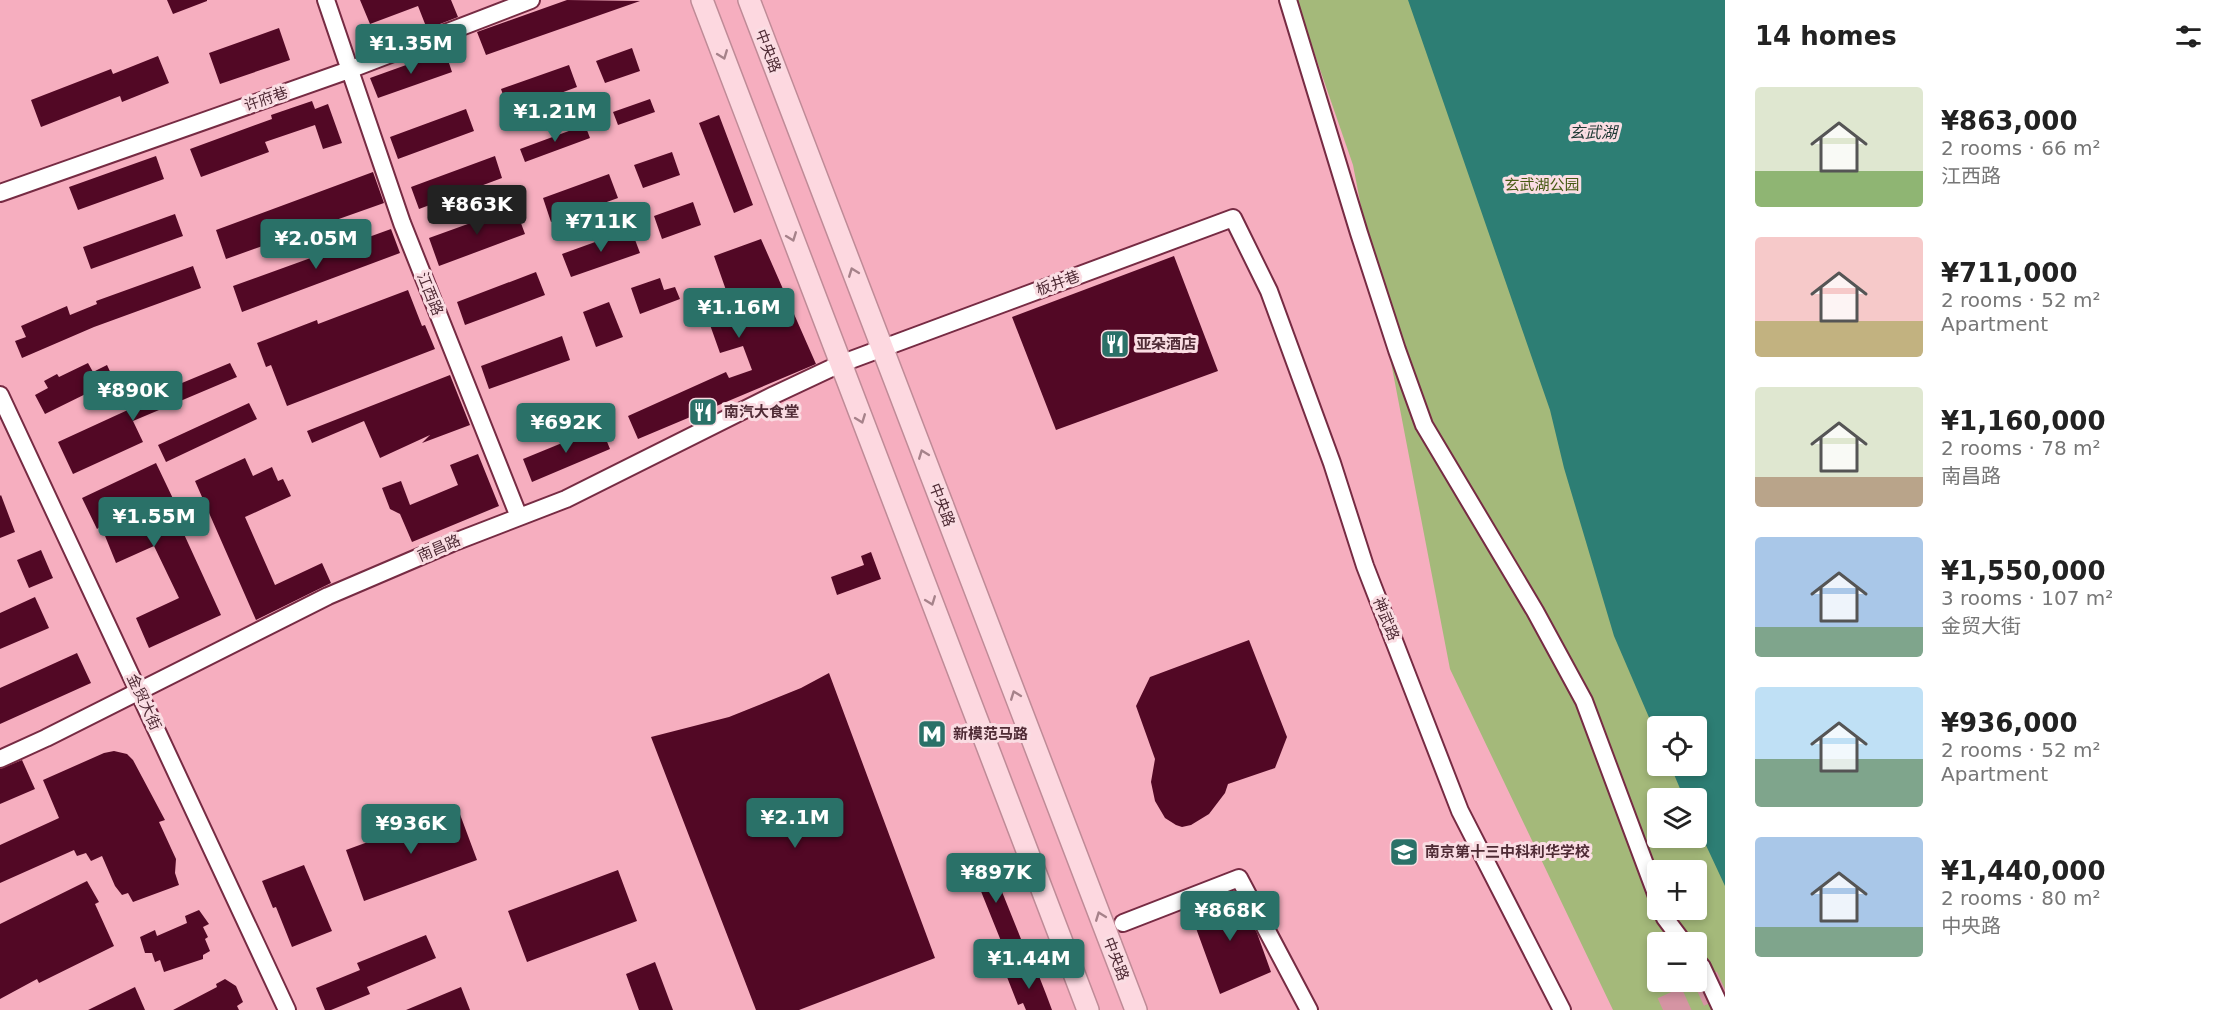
<!DOCTYPE html>
<meta charset="utf-8">
<style>
body{margin:0;font-family:"DejaVu Sans","Noto Sans SC",sans-serif;background:#f2f2f2;color:#222;height:100vh;display:flex;flex-direction:column;font-size:22px;white-space:nowrap}
*{box-sizing:border-box;margin:0}
p{font-size:20px;color:#767676}
.icon{flex:none;width:33px;height:33px;fill:none;stroke:currentColor;stroke-width:2;stroke-linecap:round;stroke-linejoin:round}
.map{position:relative;flex:1;overflow:hidden}
.sheet{display:flex;flex-direction:column;background:#fff;width:510px}
.sheet>*{flex:none}
.buttons{position:absolute;left:1647px;top:716px;display:grid;gap:12px}
.buttons a{display:grid;place-items:center;width:60px;height:60px;border-radius:6px;background:#fff;box-shadow:0 3px 9px #0003;font-size:30px}
.price{position:absolute;translate:-50% -51px;padding:0 14px;border-radius:6px;background:#2a7168;color:#fff;font-size:20px;line-height:39px;filter:drop-shadow(0 2px 3px #0008)}
.price::after{content:'';position:absolute;left:50%;top:36px;width:18px;height:14px;margin-left:-9px;background:inherit;clip-path:polygon(0 0,100% 0,50% 100%)}
.price.current{background:#222;color:#fff}
ul{padding:0;list-style:none}
li{display:flex;align-items:center;gap:18px;height:150px;padding:0 30px}
li span{display:grid;place-items:center;flex:none;width:168px;height:120px;border-radius:6px;color:#555}
li>.icon{margin-inline-start:auto}
span .icon{width:72px;height:72px;fill:#fffc;stroke-width:1}
li b{font-size:26px}
h2{display:flex;justify-content:space-between;align-items:center;height:72px;padding:0 30px;font-size:26px}
main{display:flex;flex:1;min-height:0}
.map>svg:first-child{display:block}
.green{fill:#a4b97a;fill-rule:evenodd}
.water{fill:#2d7e74}
.building{fill:#520825}
.lines{fill:none;stroke-linecap:round;stroke-linejoin:round}
.highway-tunnel{stroke:#d594a3;stroke-width:26;stroke-dasharray:26 13;stroke-linecap:butt}
.minor-casing{stroke:#762b43;stroke-width:20}
.major-casing{stroke:#bf8b97;stroke-width:24}
.minor{stroke:#fff;stroke-width:16}
.major{stroke:#fdd8e0;stroke-width:21}
.oneway{stroke:#a6828a}
.labels{text-anchor:middle;stroke-width:6;stroke-linejoin:round;paint-order:stroke}
.street-label{font-size:15px;fill:#4f2b35;stroke:#fadde3}
.park-label{font-size:15px;fill:#475a13;stroke:#fadde3}
.poi-label{font-size:15px;font-weight:bold;fill:#4f2b35;stroke:#fadde3;text-anchor:start}
.water-label{font-size:16px;font-style:italic;fill:#213a36;stroke:#fadde3}
</style>
<main>
<div class="map">
<svg width="1725" height="1010" viewBox="0 0 1725 1010">
<rect width="100%" height="100%" fill="#f6aebf"/>
<path class="green" d="M1296,0H1725V1010H1613L1450,669L1353,165ZM1658,726H1696V765H1658ZM1658,798H1696V837H1658ZM1658,870H1696V909H1658ZM1658,942H1696V981H1658Z"/>
<path class="water" d="M1408,0H1725V886L1697,826L1696,798H1684L1670,765H1696V726H1658L1657,736L1614,636L1564,468L1550,410Z"/>
<path class="building" d="M167,0H207V1L173,14Z
M360,0H451L458,17L427,29L418,6L370,24Z
M567,0L640,1L486,55L477,32Z
M279,28L290,60L220,84L209,53Z
M632,48L640,71L605,83L596,61Z
M445,51L452,72L378,98L370,78Z
M158,56L169,83L122,102L120,96L41,127L31,100L111,69L113,74Z
M569,65L577,87L509,112L501,89Z
M650,99L655,112L618,125L613,112Z
M312,101L315,109L328,104L342,143L323,149L315,125L265,142L269,152L201,177L190,149L272,119L271,115Z
M466,109L474,131L398,159L390,137Z
M719,115L753,205L734,213L699,123Z
M585,125L590,138L525,162L520,149Z
M672,152L680,175L643,188L634,165Z
M156,156L164,179L78,210L69,187Z
M495,156L502,178L419,209L411,187Z
M373,172L384,203L226,259L216,230Z
M609,174L618,198L551,222L543,198Z
M693,202L701,225L662,239L654,216Z
M515,207L525,234L439,266L429,238Z
M175,214L183,236L91,269L83,247Z
M391,229L400,253L242,312L233,286Z
M631,229L640,253L571,277L562,254Z
M761,239L816,364L638,439L628,416L726,372L729,378L752,370L743,346L720,353L709,322L705,324L697,304L727,293L714,256Z
M1174,256L1218,371L1056,430L1012,317Z
M193,266L201,288L94,327L22,358L15,341L26,337L21,326L67,306L70,315L97,304L96,301Z
M536,272L545,295L465,325L457,302Z
M660,278L664,290L675,287L680,299L640,314L631,288Z
M408,290L422,326L425,325L435,349L287,406L271,365L266,367L257,343L317,320L318,324Z
M609,302L623,337L596,347L583,312Z
M562,336L570,360L489,389L481,366Z
M88,363L93,372L107,365L114,380L45,414L35,395L48,388L44,381L57,374L59,377Z
M230,363L237,377L133,421L143,442L73,474L58,442L143,403L141,400Z
M450,375L470,425L422,443L430,435L380,458L364,421L312,443L307,431Z
M249,403L257,419L166,462L158,445Z
M601,427L610,449L532,482L523,459Z
M478,454L499,506L412,542L400,514L390,509L382,488L401,481L410,505L458,485L450,465Z
M245,458L253,476L272,467L278,481L283,479L291,496L245,517L275,585L322,563L331,583L256,620L195,481Z
M156,463L188,530L183,532L221,615L149,648L136,618L179,598L154,546L116,563L101,526L97,529L82,498Z
M1,495L15,532L0,538V496Z
M41,550L53,578L29,588L17,560Z
M871,552L881,579L837,595L831,577L864,565L861,556Z
M35,597L49,628L0,649V613Z
M1249,640L1287,737L1275,768L1228,784L1225,793L1209,814L1191,825L1182,827L1176,825L1165,818L1155,801L1151,782L1155,759L1136,706L1150,677Z
M77,653L91,683L0,724V688Z
M829,673L935,958L799,1010H756L651,737L729,717L801,688Z
M114,751L127,754L133,760L165,820L159,822L176,859L175,873L179,885L133,902L128,893L122,895L115,886L102,856L91,861L86,853L77,856L74,850L0,883V845L59,818L43,780L104,753Z
M22,760L35,789L0,804V769Z
M458,809L477,860L364,901L346,850Z
M990,862L1021,939L1003,946L972,869Z
M304,865L332,931L292,947L276,907L273,908L262,881Z
M618,870L637,921L527,962L508,911Z
M87,881L99,902L95,904L114,946L39,983L37,979L0,999V924Z
M1234,891L1257,933L1271,972L1220,994L1189,909Z
M199,910L209,924L203,927L208,937L205,939L210,951L203,955V959L164,972L160,960L155,962L152,953H145L140,937L155,930L157,936L187,923L185,916Z
M426,935L436,958L367,987L370,994L331,1010H325L316,988L360,970L357,963Z
M655,962L673,1010H639L626,974Z
M1035,966L1046,994L1052,1010H1026L1023,1003L1018,1005L1007,977Z
M225,979L236,986L243,1002L237,1006L239,1010H173L217,987L216,984Z
M135,987L145,1010H88Z
M461,987L470,1010H406Z"/>
<g class="lines">
<path class="highway-tunnel" d="M1663,1010L1725,982"/>
<g class="minor-casing">
<path id="minor" d="M326,0L402,223L519,517
M1288,0L1359,233L1397,350L1424,425L1535,611L1584,701L1658,899
M0,193L349,70L531,0
M0,395L287,1010
M0,759L46,738L328,596L452,543L566,499L774,395L840,364L1233,218L1269,291L1332,463L1365,566L1460,811L1562,1010
M1661,909L1665,918L1683,942
M1123,923L1239,878L1309,1010
M1696,960L1702,967L1722,1010"/>
</g>
<g class="major-casing">
<path id="major" d="M702,0L1088,1010
M749,0L1136,1010"/>
</g>
<use href="#minor" class="minor"/>
<use href="#major" class="major"/>
</g>
<defs><path id="oneway-chevron" d="M-2-3.5L2.5 0L-2 3.5" fill="none" stroke-width="1.6" stroke-linecap="round" stroke-linejoin="round" transform="scale(1.5)"/></defs>
<g class="oneway">
<use href="#oneway-chevron" transform="translate(723 55) rotate(69)"/>
<use href="#oneway-chevron" transform="translate(792 237) rotate(69)"/>
<use href="#oneway-chevron" transform="translate(853 272) rotate(-111)"/>
<use href="#oneway-chevron" transform="translate(861 419) rotate(69)"/>
<use href="#oneway-chevron" transform="translate(923 454) rotate(-111)"/>
<use href="#oneway-chevron" transform="translate(931 601) rotate(69)"/>
<use href="#oneway-chevron" transform="translate(1015 695) rotate(-111)"/>
<use href="#oneway-chevron" transform="translate(1100 916) rotate(-111)"/>
</g>
<defs>
<g id="restaurant-square" transform="scale(1.5)"><rect x="-9" y="-9" width="18" height="18" rx="4" fill="#2a7168" stroke="#fadde3"/><path d="M-5-6h1v4h1v-4h1v4h1v-4h1v5L-1.5 .5V6h-2V.5L-5-1ZM5-6V6H3V1.5H1.5Q1.5-4 5-6Z" fill="#fff"/></g>
<g id="metro-square" transform="scale(1.5)"><rect x="-9" y="-9" width="18" height="18" rx="4" fill="#2a7168" stroke="#fadde3"/><path d="M-5.5 5V-5H-3L0 0L3-5H5.5V5H3V-.5L0 4L-3-.5V5Z" fill="#fff"/></g>
<g id="university-square" transform="scale(1.5)"><rect x="-9" y="-9" width="18" height="18" rx="4" fill="#2a7168" stroke="#fadde3"/><path d="M0-5L7-2L0 1L-7-2ZM-4 1L0 2.5L4 1V4Q0 6-4 4Z" fill="#fff"/></g>
</defs>
<g fill-rule="evenodd">
<use href="#restaurant-square" x="1115" y="344"/>
<use href="#restaurant-square" x="703" y="412"/>
<use href="#metro-square" x="932" y="734"/>
<use href="#university-square" x="1404" y="852"/>
</g>
<g class="labels">
<g class="street-label">
<text transform="translate(768 51) rotate(69)" y="5">中央路</text>
<text transform="translate(266 99) rotate(-19)" y="5">许府巷</text>
<text transform="translate(1058 283) rotate(-20)" y="5">板井巷</text>
<text transform="translate(430 294) rotate(68)" y="5">江西路</text>
<text transform="translate(942 505) rotate(69)" y="5">中央路</text>
<text transform="translate(439 548) rotate(-23)" y="5">南昌路</text>
<text transform="translate(1386 619) rotate(68)" y="5">神武路</text>
<text transform="translate(144 702) rotate(65)" y="5">金贸大街</text>
<text transform="translate(1116 959) rotate(69)" y="5">中央路</text>
</g>
<g class="park-label">
<text x="1542" y="190">玄武湖公园</text>
</g>
<g class="poi-label">
<text x="1136" y="349">亚朵酒店</text>
<text x="724" y="417">南汽大食堂</text>
<text x="953" y="739">新模范马路</text>
<text x="1425" y="857">南京第十三中科利华学校</text>
</g>
<g class="water-label">
<text x="1593" y="138">玄武湖</text>
</g>
</g>
</svg>
<div class="buttons">
<a><svg class="icon" aria-label="locate" viewBox="0 0 24 24"><circle cx="12" cy="12" r="6"/><path d="M12 2v4M12 18v4M2 12h4M18 12h4"/></svg></a>
<a><svg class="icon" aria-label="layers" viewBox="0 0 24 24"><path d="M12 4l9 5-9 5-9-5zM3 14l9 5 9-5"/></svg></a>
<a>+</a>
<a>−</a>
</div>
<b class="price" style="left:411px;top:75px">¥1.35M</b>
<b class="price" style="left:555px;top:143px">¥1.21M</b>
<b class="price current" style="left:477px;top:236px">¥863K</b>
<b class="price" style="left:601px;top:253px">¥711K</b>
<b class="price" style="left:316px;top:270px">¥2.05M</b>
<b class="price" style="left:739px;top:339px">¥1.16M</b>
<b class="price" style="left:133px;top:422px">¥890K</b>
<b class="price" style="left:566px;top:454px">¥692K</b>
<b class="price" style="left:154px;top:548px">¥1.55M</b>
<b class="price" style="left:795px;top:849px">¥2.1M</b>
<b class="price" style="left:411px;top:855px">¥936K</b>
<b class="price" style="left:996px;top:904px">¥897K</b>
<b class="price" style="left:1230px;top:942px">¥868K</b>
<b class="price" style="left:1029px;top:990px">¥1.44M</b>
</div>
<section class="sheet">
<h2>14 homes<svg class="icon" aria-label="filters" viewBox="0 0 24 24"><path d="M4 7h16M4 17h16"/><circle cx="9" cy="7" r="2"/><circle cx="15" cy="17" r="2"/></svg></h2>
<ul>
<li><span style="background:linear-gradient(#dfe7d0 70%,#8fb573 0)"><svg class="icon" aria-label="home" viewBox="0 0 24 24"><path d="M3 11l9-7 9 7M6 9v11h12V9"/></svg></span><div><b>¥863,000</b><p>2 rooms · 66 m²</p><p>江西路</p></div></li>
<li><span style="background:linear-gradient(#f6c9c9 70%,#c2b280 0)"><svg class="icon" aria-label="home" viewBox="0 0 24 24"><path d="M3 11l9-7 9 7M6 9v11h12V9"/></svg></span><div><b>¥711,000</b><p>2 rooms · 52 m²</p><p>Apartment</p></div></li>
<li><span style="background:linear-gradient(#dfe7d0 75%,#b9a48a 0)"><svg class="icon" aria-label="home" viewBox="0 0 24 24"><path d="M3 11l9-7 9 7M6 9v11h12V9"/></svg></span><div><b>¥1,160,000</b><p>2 rooms · 78 m²</p><p>南昌路</p></div></li>
<li><span style="background:linear-gradient(#a9c7e8 75%,#7fa58c 0)"><svg class="icon" aria-label="home" viewBox="0 0 24 24"><path d="M3 11l9-7 9 7M6 9v11h12V9"/></svg></span><div><b>¥1,550,000</b><p>3 rooms · 107 m²</p><p>金贸大街</p></div></li>
<li><span style="background:linear-gradient(#bfe0f5 60%,#7fa58c 0)"><svg class="icon" aria-label="home" viewBox="0 0 24 24"><path d="M3 11l9-7 9 7M6 9v11h12V9"/></svg></span><div><b>¥936,000</b><p>2 rooms · 52 m²</p><p>Apartment</p></div></li>
<li><span style="background:linear-gradient(#a9c7e8 75%,#7fa58c 0)"><svg class="icon" aria-label="home" viewBox="0 0 24 24"><path d="M3 11l9-7 9 7M6 9v11h12V9"/></svg></span><div><b>¥1,440,000</b><p>2 rooms · 80 m²</p><p>中央路</p></div></li>
</ul>
</section>
</main>
